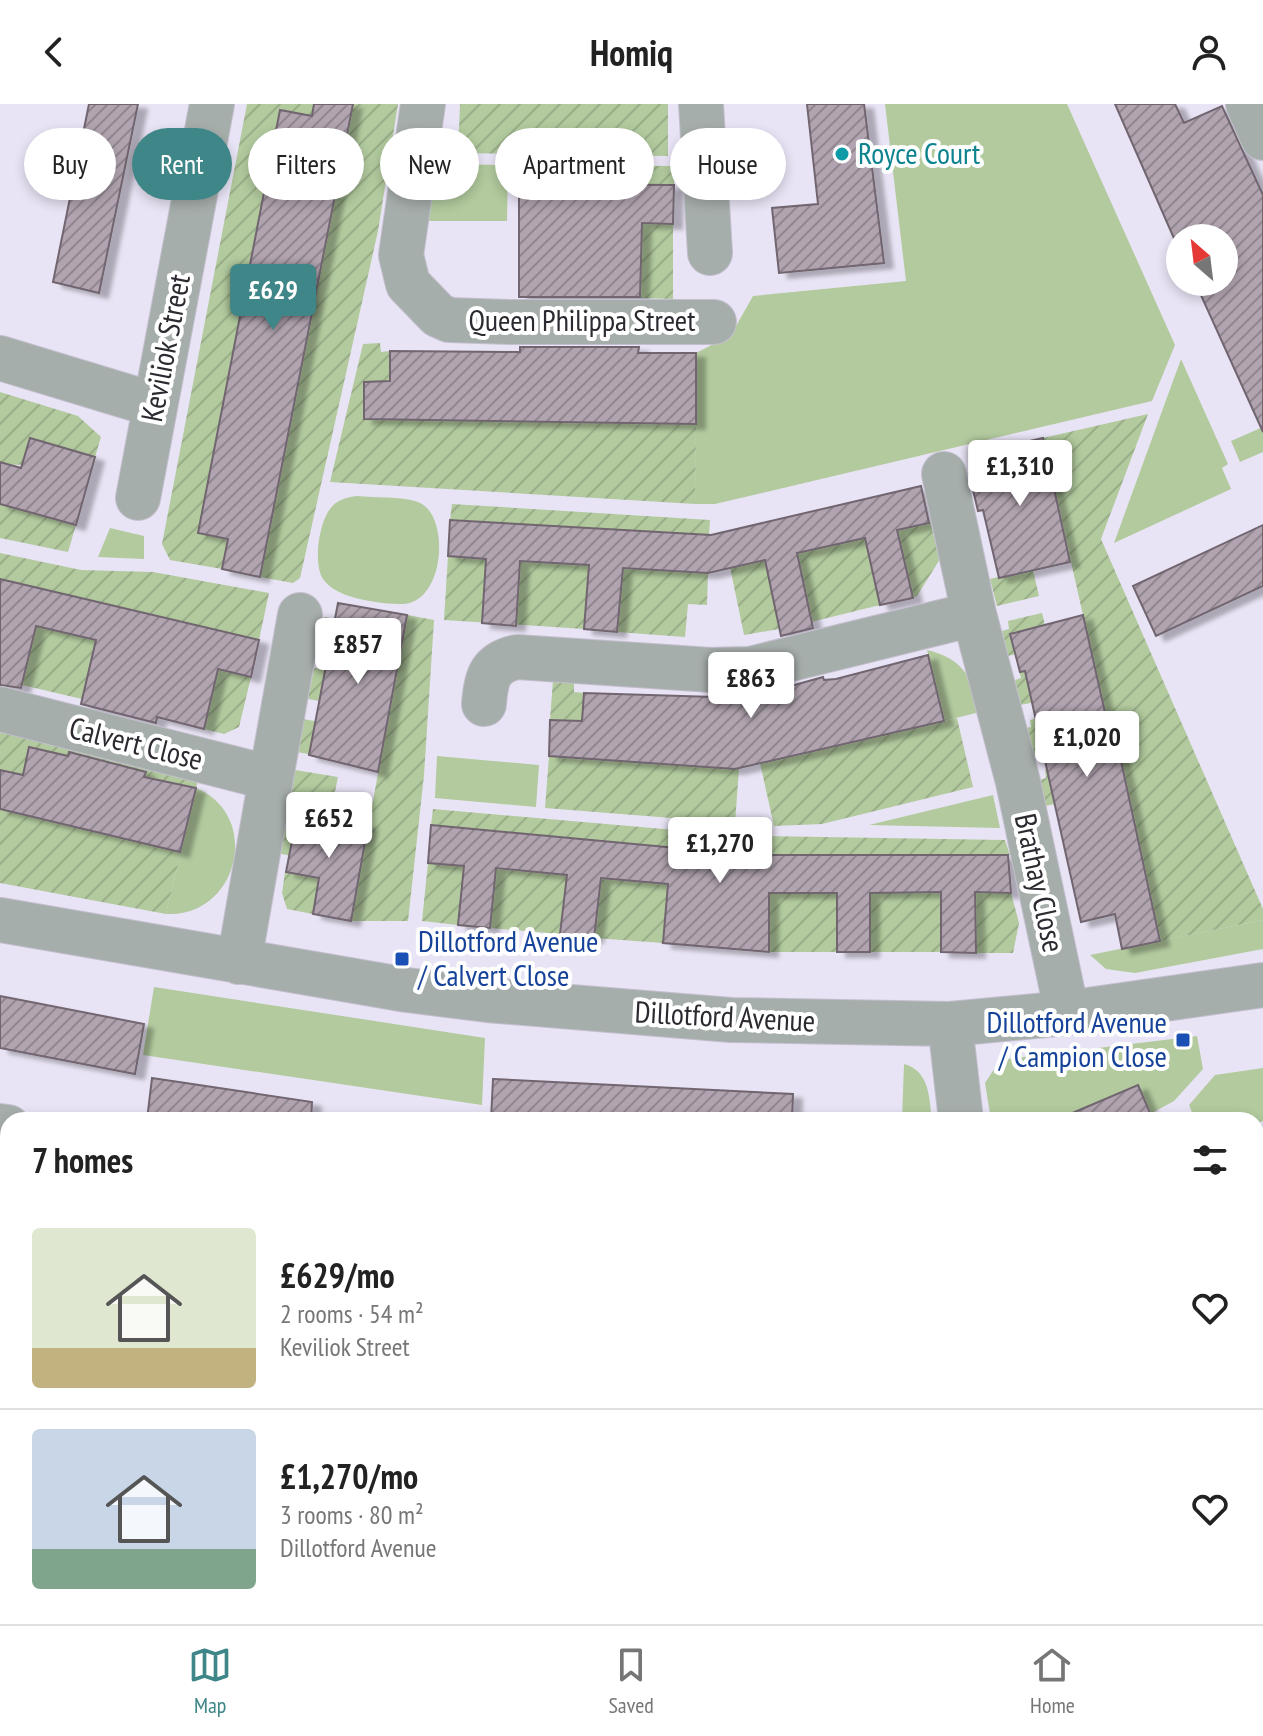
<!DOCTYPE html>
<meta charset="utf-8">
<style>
body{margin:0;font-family:"PT Sans Narrow",sans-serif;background:#f6f6f6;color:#222;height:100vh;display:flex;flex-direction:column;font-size:30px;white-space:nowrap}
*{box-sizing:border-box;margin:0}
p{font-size:26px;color:#767676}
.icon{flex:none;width:44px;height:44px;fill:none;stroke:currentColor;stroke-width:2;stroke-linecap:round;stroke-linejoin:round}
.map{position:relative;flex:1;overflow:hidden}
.drawer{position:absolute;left:0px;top:1008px;width:1264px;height:512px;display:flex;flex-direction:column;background:#fff;border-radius:24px 24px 0 0;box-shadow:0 4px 12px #0003}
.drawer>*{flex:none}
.hud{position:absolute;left:24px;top:24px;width:800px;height:72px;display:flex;gap:16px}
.needle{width:52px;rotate:332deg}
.fabs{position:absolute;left:1166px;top:120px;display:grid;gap:16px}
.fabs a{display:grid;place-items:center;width:72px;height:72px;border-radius:50%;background:#fff;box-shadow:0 4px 12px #0003;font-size:40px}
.price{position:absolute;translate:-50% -68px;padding:0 18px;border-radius:8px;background:#fff;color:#222;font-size:26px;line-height:52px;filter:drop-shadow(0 2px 4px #0008)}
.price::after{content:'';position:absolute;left:50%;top:48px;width:24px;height:18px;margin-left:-12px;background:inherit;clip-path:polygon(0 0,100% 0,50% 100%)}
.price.active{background:#3e8687;color:#fff}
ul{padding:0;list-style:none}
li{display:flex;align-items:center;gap:24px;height:200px;padding:0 32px}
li+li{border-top:2px solid #e0e0e0}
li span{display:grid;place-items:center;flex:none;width:224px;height:160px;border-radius:8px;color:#555}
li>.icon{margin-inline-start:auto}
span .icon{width:96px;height:96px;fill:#fffc;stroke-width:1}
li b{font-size:34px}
h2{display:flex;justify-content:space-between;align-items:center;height:96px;padding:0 32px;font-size:34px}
.tag{padding:0 28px;border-radius:36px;background:#fff;box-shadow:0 4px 12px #0003;font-size:28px;line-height:72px}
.tag.active{background:#3e8687;color:#fff}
header{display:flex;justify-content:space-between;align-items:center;height:104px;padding:0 32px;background:#fff;font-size:36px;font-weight:700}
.tab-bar{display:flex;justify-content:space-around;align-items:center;height:112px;border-top:2px solid #e0e0e0;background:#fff;font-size:22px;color:#767676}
.tab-bar a{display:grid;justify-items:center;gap:4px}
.tab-bar .active{color:#3e8687}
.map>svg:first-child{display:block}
.grass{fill:#b2ca9e}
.garden{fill:url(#garden-furrows)}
.building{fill:url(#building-hatch);stroke:#716570;stroke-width:2;filter:url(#shadow)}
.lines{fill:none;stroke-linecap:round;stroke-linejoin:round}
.minor-casing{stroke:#c3bfce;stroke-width:46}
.minor{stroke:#a6aeab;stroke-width:44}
.culture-dot{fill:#0f9aa8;stroke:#fff;stroke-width:3}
.transit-dot{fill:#1a4fb4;stroke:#fff;stroke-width:3}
.labels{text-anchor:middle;stroke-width:8;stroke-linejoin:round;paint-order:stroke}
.culture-label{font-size:30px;fill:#0d838f;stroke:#fff;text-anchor:start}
.street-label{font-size:30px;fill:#2c2a30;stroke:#fff}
.transit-label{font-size:30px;fill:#164399;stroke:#fff;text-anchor:start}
</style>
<header><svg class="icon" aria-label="back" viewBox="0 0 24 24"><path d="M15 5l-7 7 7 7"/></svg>Homiq<svg class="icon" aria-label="person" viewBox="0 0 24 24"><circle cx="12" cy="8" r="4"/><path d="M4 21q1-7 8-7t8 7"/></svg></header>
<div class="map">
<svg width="1263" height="1520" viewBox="0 0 1263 1520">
<defs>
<pattern id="garden-furrows" width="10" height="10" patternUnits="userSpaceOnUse" patternTransform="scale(2)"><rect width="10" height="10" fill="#b2ca9e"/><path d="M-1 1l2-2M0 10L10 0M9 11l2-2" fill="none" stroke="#99ae88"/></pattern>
<pattern id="building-hatch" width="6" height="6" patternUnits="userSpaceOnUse" patternTransform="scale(2)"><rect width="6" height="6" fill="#b1a4b0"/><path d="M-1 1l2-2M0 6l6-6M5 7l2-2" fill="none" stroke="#908690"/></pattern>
<filter id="shadow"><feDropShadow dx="9" dy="5" stdDeviation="2" flood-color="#0004"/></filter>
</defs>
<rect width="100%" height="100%" fill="#e9e4f5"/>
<path class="grass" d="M885,0H1067L1175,241L1152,297L715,400H695L696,249L731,231L753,192L906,177Z
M439,60L508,61L507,117H427Z
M1181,255L1228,360L1222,364L1231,385L1114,439Z
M1263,323V348L1240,358L1231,337Z
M357,392C375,394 400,392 418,398C451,410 445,499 403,500C381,500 336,495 323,475C313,460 319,419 330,405C336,396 347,393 357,392Z
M110,424L144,432V455L98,453Z
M927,546C961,554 970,571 982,602L976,609L944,617Z
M437,652L539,661L536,703L435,694Z
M196,684C263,712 238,814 166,810Z
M993,691L1000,724L869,721Z
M1263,816V845L1135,869L1106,865L1090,851Z
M154,883L485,934L482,1001L143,951Z
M1197,932L1203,965L1174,997L1150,1010L1138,981L1060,1016H991L985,979L1000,956Z
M904,960C930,967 929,994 932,1016H902Z
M1263,964V1017L1256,1020V1016H1195L1189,1001L1215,971Z
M1263,1068V1121L1256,1122V1071Z"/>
<path class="garden" d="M247,0H314L312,12L280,7L302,61L269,55L266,78L298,84L262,261L231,255L227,276L258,282L252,313L221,307L217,328L248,335L222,465L170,456L162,440Z
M353,0H398L378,127L300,474L293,479L260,473Z
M460,0H668V52L458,49Z
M519,61L674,62V81L519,80Z
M519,117L673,120V195L640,194L641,159H604V194L552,193L536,159L519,158Z
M380,239L381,248L390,247V277L364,278V315L696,320L695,400L330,378L363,240Z
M0,288L78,312L101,333L95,353C58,344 38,369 0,358Z
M1148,310L1101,435L1263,805V816L1160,837L1116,635H1111L1043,334Z
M0,400L76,421L68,448L0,434Z
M452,400L710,416L709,431L450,416Z
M930,418L940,455L917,492L913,494L905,462L873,470L880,501L811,518L788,490L773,493L779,525L744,531L730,463Z
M0,449L81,466L153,468L269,489L259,536L0,475Z
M448,452L708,468L707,501L688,500L685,533L617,528L620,496L587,493L584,525L444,516Z
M1031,458L1039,492L997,502L990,475L998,473L997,466Z
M1042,509L1050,542L1008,552L1002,527L1009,525L1008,517Z
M407,511L434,516L424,671L408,817H351Z
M324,513L367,521L361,552L318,544Z
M0,514L251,573L239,623L224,630L204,625L211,593L181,586L173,617L115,604L90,564L82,595L22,581Z
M1054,559L1061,593L1020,601L1015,576L1021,574L1019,567Z
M314,564L357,572L352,603L308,595Z
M553,576L574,577V588L584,589L582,617L550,616Z
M1064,608L1072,644L1031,652L1026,624L1031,623L1030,616Z
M957,614L973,683L822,720L774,722L760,659Z
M303,615L348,623L341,656L297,648Z
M0,625L199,673L196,684L178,681L139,699L144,671H23L0,666Z
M549,652L739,665L735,719L545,704Z
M1081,658L1089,693L1045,702L1039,676L1046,674L1045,666Z
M295,666L338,673L331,707L288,699Z
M0,705L181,748L166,810L0,779Z
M433,705L733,731L739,739L738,750L431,721Z
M284,715L328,724L322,758L277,749Z
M756,732L1005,736L1010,751H750L751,736Z
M428,759L734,786L663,839L594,834L598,801L560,830L490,824L478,790L461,789L458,821L422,817Z
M285,768L319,774L313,810L287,805L282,789Z
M751,789H1011L1019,819L1013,849H976L941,814V848H769V816Z"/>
<path class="building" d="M89,0H138L99,189L53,178Z
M314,0H353L260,473L222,465L228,435L198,429L280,6L312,12Z
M807,0H864L884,159L779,169L772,104L818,100Z
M1115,0H1175L1184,19L1222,2L1263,91V328L1195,178H1224V134H1180V148Z
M519,80L674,81L673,120L642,119L640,193H519Z
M520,243H639L638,249H696V320L364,315V278L390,277V247L520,248Z
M30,334L95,353L76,421L0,400V358L21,364Z
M1043,334L1070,458L999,474L983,406L978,407L969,369L976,368L972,350Z
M921,382L929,419L897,426L913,494L880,501L865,434L797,449L813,524L781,532L765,456L708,469L623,464L617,528L584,525L589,461L520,457L516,522L482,519L486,455L448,452L450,416L711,431Z
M1263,421V482L1156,532L1133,482Z
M0,475L259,536L251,573L218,565L204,625L157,613L156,619L81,600L96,536L36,522L21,584L0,581Z
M338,499L407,511L378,668L309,651Z
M1083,511L1111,635L1116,634L1160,837L1122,845L1115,810L1081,818L1025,567L1020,568L1010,530Z
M928,551L944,617L735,665L549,652L550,616L582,617L584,589L748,594L823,573L824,576L836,575Z
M29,643L68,652L69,648L146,668L144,673L196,684L180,748L0,705V666L23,671Z
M298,706L368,721L351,817L313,810L319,774L286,768Z
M431,721L752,751H1008L1011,789L975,788L976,849L941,848V788L870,789V848H837V789H769V848L663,839L668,780L601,774L594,834L560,830L567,771L496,764L490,824L458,821L464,762L428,759Z
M0,892L144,920L135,970L0,944Z
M152,974L312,998L311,1016H147Z
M493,975L793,990L792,1016H491Z
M1138,981L1153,1016H1056Z"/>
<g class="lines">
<g class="minor-casing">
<path id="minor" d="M423,0L401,151L408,180L438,211L449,216L511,218H714
M701,0L710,149
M1248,0L1263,34
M0,254L155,301
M944,370L974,510
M138,394L212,0
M484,600C486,573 490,559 517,553L711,566L750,565L974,510L1018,678L1067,909
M0,605L271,674L239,858
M271,674L300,511
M0,816L407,886L487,896L731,916L950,920L1067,909L1263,881
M950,920L961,1016
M0,1022L8,1023
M1256,1402H1263
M0,1477L8,1451"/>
</g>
<use href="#minor" class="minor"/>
</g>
<circle class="culture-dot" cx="842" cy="50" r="8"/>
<g class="transit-dot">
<rect x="394" y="847" width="16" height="16" rx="4"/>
<rect x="1175" y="928" width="16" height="16" rx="4"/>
</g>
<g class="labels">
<g class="culture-label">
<text x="858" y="60">Royce Court</text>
</g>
<g class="street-label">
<text x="582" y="227">Queen Philippa Street</text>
<text transform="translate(166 244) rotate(-79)" y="10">Keviliok Street</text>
<text transform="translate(136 640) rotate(14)" y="10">Calvert Close</text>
<text transform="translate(1039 779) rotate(78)" y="10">Brathay Close</text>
<text transform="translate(725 913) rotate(3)" y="10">Dillotford Avenue</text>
</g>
<g class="transit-label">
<text x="418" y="848">Dillotford Avenue<tspan x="418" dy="34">/ Calvert Close</tspan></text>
<text x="1167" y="929" text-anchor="end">Dillotford Avenue<tspan x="1167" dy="34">/ Campion Close</tspan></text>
</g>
</g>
</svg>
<div class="fabs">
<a><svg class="needle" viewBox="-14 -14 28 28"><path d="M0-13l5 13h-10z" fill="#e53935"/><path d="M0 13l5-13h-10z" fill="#767676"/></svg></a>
</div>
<b class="price active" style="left:273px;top:228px">£629</b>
<b class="price" style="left:1020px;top:404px">£1,310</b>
<b class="price" style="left:358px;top:582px">£857</b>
<b class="price" style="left:751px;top:616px">£863</b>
<b class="price" style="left:1087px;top:675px">£1,020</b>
<b class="price" style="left:329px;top:756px">£652</b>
<b class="price" style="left:720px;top:781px">£1,270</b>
<div class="hud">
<a class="tag">Buy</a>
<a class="tag active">Rent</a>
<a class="tag">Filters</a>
<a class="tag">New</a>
<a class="tag">Apartment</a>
<a class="tag">House</a>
</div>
<section class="drawer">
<h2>7 homes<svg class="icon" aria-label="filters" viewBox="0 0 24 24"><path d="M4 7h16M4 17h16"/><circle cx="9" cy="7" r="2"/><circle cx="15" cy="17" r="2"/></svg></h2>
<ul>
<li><span style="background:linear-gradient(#dfe7d0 75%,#c2b280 0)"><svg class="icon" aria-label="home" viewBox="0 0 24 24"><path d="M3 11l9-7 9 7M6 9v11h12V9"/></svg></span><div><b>£629/mo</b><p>2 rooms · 54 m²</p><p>Keviliok Street</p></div><svg class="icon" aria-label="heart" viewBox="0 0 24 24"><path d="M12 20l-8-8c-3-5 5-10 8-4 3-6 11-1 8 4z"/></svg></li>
<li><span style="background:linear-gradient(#c9d6e8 75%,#7fa58c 0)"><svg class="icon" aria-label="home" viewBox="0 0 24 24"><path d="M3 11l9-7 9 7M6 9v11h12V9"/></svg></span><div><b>£1,270/mo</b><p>3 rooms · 80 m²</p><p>Dillotford Avenue</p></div><svg class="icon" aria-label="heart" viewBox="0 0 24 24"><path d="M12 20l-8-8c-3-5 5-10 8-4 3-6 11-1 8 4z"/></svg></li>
</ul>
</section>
</div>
<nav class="tab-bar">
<a class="active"><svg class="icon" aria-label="map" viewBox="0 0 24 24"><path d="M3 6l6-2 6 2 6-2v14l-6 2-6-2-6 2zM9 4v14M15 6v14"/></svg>Map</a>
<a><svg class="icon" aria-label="saved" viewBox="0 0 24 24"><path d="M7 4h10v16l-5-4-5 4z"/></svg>Saved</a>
<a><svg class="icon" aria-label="home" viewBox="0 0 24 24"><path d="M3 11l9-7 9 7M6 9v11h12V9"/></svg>Home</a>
</nav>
